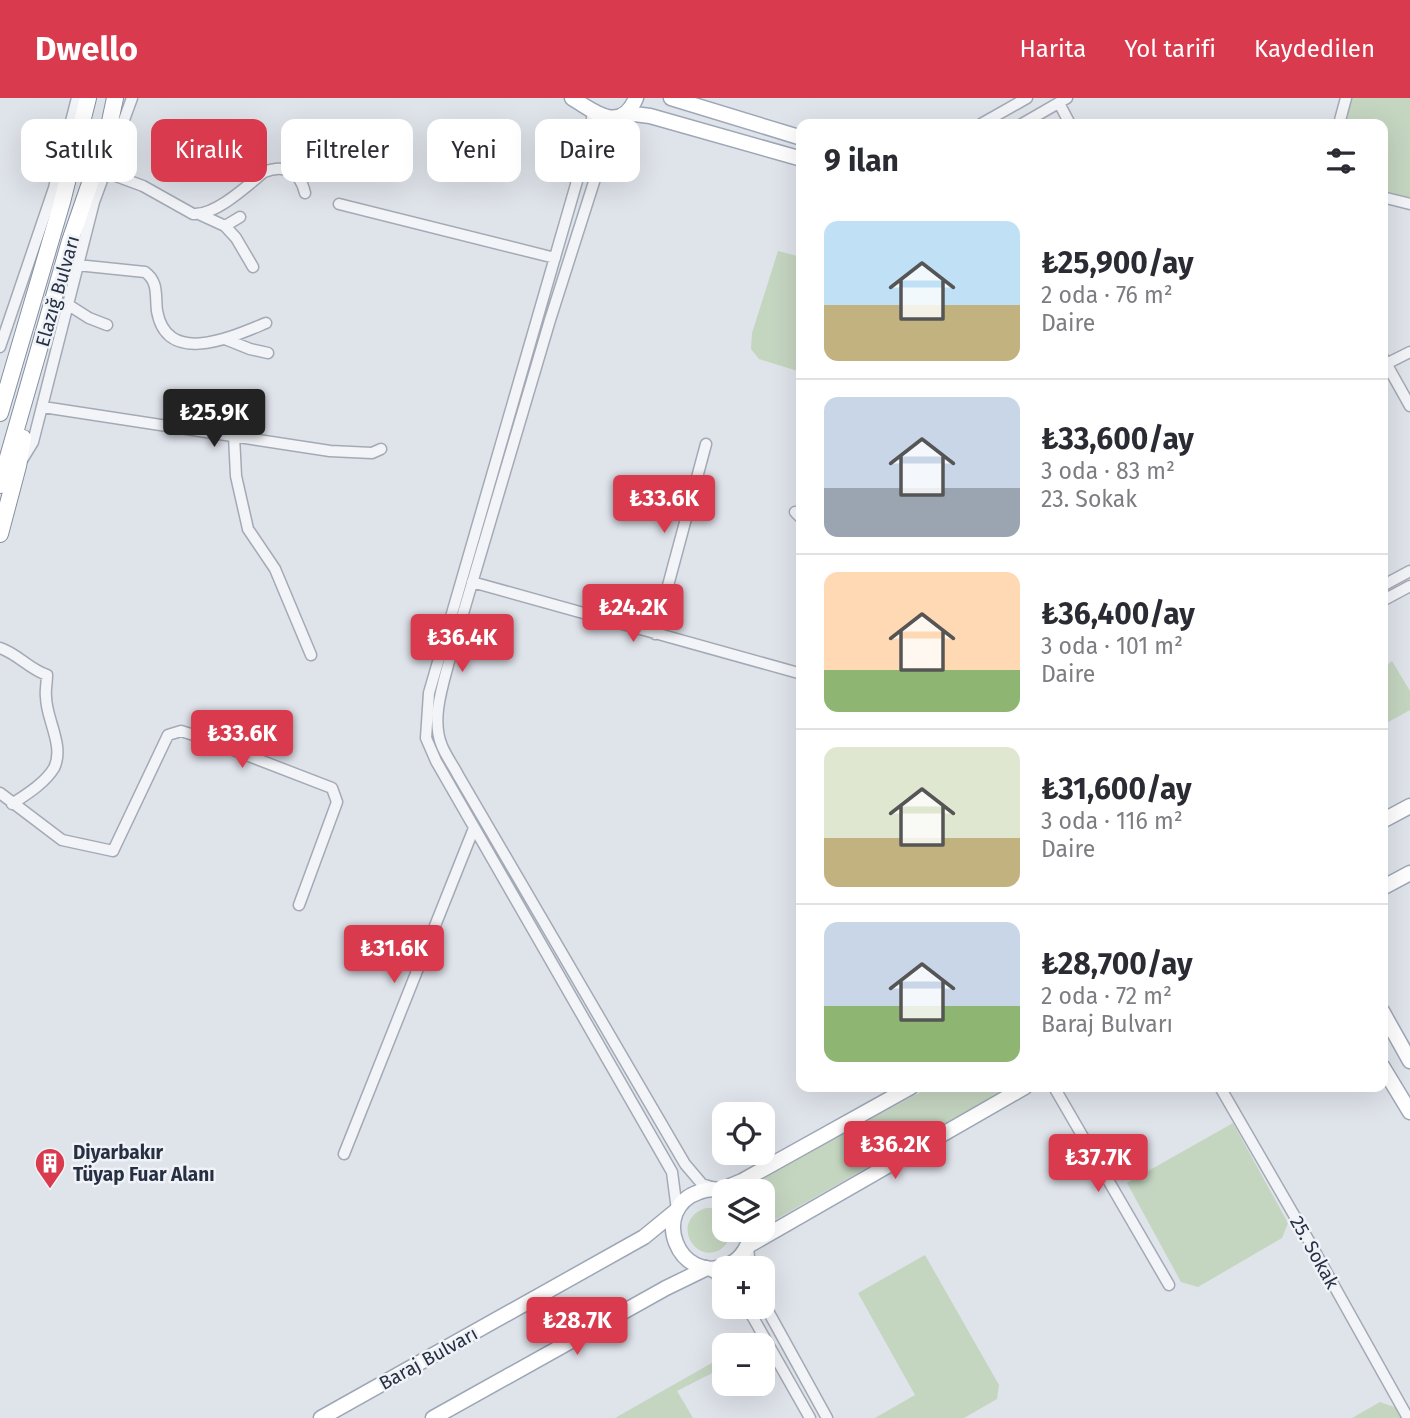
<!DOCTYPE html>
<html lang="tr">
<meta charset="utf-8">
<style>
body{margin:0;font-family:"Fira Sans",sans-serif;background:#f7f7f7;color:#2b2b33;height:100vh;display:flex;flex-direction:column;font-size:26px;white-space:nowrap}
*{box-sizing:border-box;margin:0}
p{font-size:23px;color:#7c7c81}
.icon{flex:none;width:38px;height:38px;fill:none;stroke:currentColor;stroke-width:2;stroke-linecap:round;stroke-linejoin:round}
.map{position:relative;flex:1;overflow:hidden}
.sheet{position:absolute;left:796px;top:21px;width:592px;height:973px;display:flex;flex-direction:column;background:#fff;border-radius:14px;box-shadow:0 7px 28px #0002}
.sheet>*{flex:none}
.hud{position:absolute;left:21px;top:21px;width:665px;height:63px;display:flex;gap:14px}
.fabs{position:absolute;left:712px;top:1004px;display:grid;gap:14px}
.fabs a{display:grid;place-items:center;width:63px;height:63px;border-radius:14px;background:#fff;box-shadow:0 7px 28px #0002;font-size:35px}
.price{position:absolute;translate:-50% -60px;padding:0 16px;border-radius:7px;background:#da3a4d;color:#fff;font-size:23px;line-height:46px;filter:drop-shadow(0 2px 4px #0008)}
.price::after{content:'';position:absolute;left:50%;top:42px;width:21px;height:16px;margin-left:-10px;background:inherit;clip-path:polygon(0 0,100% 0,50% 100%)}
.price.current{background:#222;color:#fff}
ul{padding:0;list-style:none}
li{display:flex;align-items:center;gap:21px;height:175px;padding:0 28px}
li+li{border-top:2px solid #e1e1e2}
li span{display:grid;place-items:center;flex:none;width:196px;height:140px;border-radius:14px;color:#555}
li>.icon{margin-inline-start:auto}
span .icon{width:84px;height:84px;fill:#fffc;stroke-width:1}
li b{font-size:30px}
h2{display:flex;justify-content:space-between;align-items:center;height:84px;padding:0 28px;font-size:30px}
.chip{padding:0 24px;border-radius:14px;background:#fff;box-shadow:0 7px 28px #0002;font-size:24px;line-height:63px}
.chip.current{background:#da3a4d;color:#fff}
header{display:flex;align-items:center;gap:42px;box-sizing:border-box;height:98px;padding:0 35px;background:#da3a4d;color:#fff}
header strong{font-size:33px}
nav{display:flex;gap:38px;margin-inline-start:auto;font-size:24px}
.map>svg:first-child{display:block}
.green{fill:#c4d5c0}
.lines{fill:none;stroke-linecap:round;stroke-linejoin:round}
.minor-casing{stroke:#a4aab5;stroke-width:13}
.major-casing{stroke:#9ea7b7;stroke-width:17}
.highway-casing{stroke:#8690a2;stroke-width:18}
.minor{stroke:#f3f4f8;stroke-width:10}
.major{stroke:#fff;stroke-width:14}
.highway{stroke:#fff;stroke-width:16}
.labels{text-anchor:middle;stroke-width:5;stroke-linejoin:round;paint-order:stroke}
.street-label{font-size:19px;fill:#273043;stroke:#eff2f7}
.poi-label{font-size:19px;font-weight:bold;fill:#273043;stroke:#eff2f7;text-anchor:start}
</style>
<header>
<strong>Dwello</strong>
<nav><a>Harita</a><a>Yol tarifi</a><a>Kaydedilen</a></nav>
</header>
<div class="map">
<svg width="1410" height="1320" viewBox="0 0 1410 1320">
<rect width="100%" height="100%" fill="#dfe3ea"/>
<path class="green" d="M1352,0H1410V101L1383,93L1382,26H1345Z
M778,153L801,159V274L759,261L751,251L752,235Z
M1392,563L1410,593V612L1383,627V570Z
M930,989H1009L766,1127L763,1121V1094H749L746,1089Z
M1233,1025L1288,1125L1282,1140L1198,1189L1181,1184L1127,1085Z
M706,1110H713L724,1116V1132H731C730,1140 728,1146 721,1151C695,1168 669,1122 706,1110Z
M925,1157L999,1287L997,1301L964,1320H875L915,1297L858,1195Z
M724,1258V1269L677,1293L693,1320H615Z
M1380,1304L1397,1310L1402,1320H1352Z"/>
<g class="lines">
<g class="minor-casing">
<path id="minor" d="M1059,5L1070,26
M593,14L588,45L429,595L426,640L436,663L672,1074L677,1112
M626,15L608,40L550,222L451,556C444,584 430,620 442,648C446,658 453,667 458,677L685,1066L702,1086L714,1090
M981,26L1027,0
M1022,26L1067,0
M1339,26L1346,0
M105,74L143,88L193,116C215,118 247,88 264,74C284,66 300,73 305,95
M1382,99L1410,106
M339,106L555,160
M201,117L225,128L236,140L253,169
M225,128L240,119
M77,167L145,174C159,184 155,198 157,213C167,269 232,239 266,225
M67,206L89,220L107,227
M225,241L250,251L268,255
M0,249L54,90L77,0
M1382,258L1410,308
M1382,268L1410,254
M43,309L330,353L372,355L381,351
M234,338L236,378L248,431L275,471L311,557
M22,362L33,344L94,104L132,0
M795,414L802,421
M472,484L802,576
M1382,488L1410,473
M1382,503L1410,488
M655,536L706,346
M0,550C18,556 29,571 47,577C47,585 45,592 46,599C46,621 65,648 54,670C45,685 27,696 12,706
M0,695L62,742L113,753L168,637L181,633L197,638L332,690L337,704L299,807
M1054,989L1169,1187
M1220,989L1309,1143L1408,1320
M344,1056L474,730
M748,1148L750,1171
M707,1170L724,1182
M763,1204L827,1320
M747,1209L810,1320"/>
</g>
<g class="major-casing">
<path id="major" d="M572,0C594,14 621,36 636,0
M671,0L802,40
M626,15L650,18L802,61
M1382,723L1410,708
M1382,790L1410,775
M1382,913L1410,963
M1382,968L1410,1014
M720,1092L742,1083L911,989
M725,1094C717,1090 707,1091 699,1094C649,1111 678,1188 728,1167C742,1161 750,1147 751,1132
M748,1148L1025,989
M321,1320L644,1139L677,1112
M433,1320L666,1190L707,1170"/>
</g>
<g class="highway-casing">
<path id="highway" d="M0,315L62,104L88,0
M0,387L70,143L108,33L115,0
M0,436L18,368L23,340"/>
</g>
<use href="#minor" class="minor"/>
<use href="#major" class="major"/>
<use href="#highway" class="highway"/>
</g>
<defs>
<g id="building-pin" transform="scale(1.575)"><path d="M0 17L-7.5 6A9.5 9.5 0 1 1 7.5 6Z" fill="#da3a4d" stroke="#eff2f7"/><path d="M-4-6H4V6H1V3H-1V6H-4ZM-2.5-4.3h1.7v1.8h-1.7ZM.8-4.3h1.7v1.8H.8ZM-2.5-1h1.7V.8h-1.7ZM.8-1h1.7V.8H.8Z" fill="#fff"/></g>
</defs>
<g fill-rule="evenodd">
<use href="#building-pin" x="50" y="1065"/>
</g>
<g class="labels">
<g class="street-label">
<text transform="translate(57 193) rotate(-74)" y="7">Elazığ Bulvarı</text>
<text transform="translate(1315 1154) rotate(61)" y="7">25. Sokak</text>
<text transform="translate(428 1260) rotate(-29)" y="7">Baraj Bulvarı</text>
</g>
<g class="poi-label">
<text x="73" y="1061">Diyarbakır<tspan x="73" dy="22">Tüyap Fuar Alanı</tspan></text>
</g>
</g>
</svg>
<div class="fabs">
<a><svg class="icon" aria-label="locate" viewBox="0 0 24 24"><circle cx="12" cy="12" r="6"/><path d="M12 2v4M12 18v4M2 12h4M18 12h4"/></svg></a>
<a><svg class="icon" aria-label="layers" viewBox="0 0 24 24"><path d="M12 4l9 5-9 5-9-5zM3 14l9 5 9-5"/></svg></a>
<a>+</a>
<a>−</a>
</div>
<b class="price current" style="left:214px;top:351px">₺25.9K</b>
<b class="price" style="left:664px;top:437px">₺33.6K</b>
<b class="price" style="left:633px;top:546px">₺24.2K</b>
<b class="price" style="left:462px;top:576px">₺36.4K</b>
<b class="price" style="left:242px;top:672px">₺33.6K</b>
<b class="price" style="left:394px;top:887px">₺31.6K</b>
<b class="price" style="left:895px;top:1083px">₺36.2K</b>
<b class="price" style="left:1098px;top:1096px">₺37.7K</b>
<b class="price" style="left:577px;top:1259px">₺28.7K</b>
<div class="hud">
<a class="chip">Satılık</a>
<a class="chip current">Kiralık</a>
<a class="chip">Filtreler</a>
<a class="chip">Yeni</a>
<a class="chip">Daire</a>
</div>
<section class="sheet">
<h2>9 ilan<svg class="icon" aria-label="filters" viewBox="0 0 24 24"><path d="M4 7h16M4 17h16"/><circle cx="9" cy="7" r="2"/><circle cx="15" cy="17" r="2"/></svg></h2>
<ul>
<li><span style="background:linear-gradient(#bfe0f5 60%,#c2b280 0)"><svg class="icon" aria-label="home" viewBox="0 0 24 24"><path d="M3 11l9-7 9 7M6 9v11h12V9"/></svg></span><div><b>₺25,900/ay</b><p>2 oda · 76 m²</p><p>Daire</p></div></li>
<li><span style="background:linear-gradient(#c9d6e8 65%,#9aa5b1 0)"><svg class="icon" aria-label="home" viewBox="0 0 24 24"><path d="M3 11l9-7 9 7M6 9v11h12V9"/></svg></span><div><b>₺33,600/ay</b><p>3 oda · 83 m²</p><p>23. Sokak</p></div></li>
<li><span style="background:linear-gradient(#ffd9b3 70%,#8fb573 0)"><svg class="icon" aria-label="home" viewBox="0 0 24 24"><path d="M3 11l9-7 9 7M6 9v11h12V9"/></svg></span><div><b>₺36,400/ay</b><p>3 oda · 101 m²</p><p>Daire</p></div></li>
<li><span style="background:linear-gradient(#dfe7d0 65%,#c2b280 0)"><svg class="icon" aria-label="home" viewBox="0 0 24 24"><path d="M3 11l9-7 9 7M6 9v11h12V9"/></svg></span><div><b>₺31,600/ay</b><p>3 oda · 116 m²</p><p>Daire</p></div></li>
<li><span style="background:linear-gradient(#c9d6e8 60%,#8fb573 0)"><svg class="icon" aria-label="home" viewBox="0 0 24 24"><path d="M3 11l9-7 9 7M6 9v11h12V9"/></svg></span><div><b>₺28,700/ay</b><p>2 oda · 72 m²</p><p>Baraj Bulvarı</p></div></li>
</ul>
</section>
</div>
